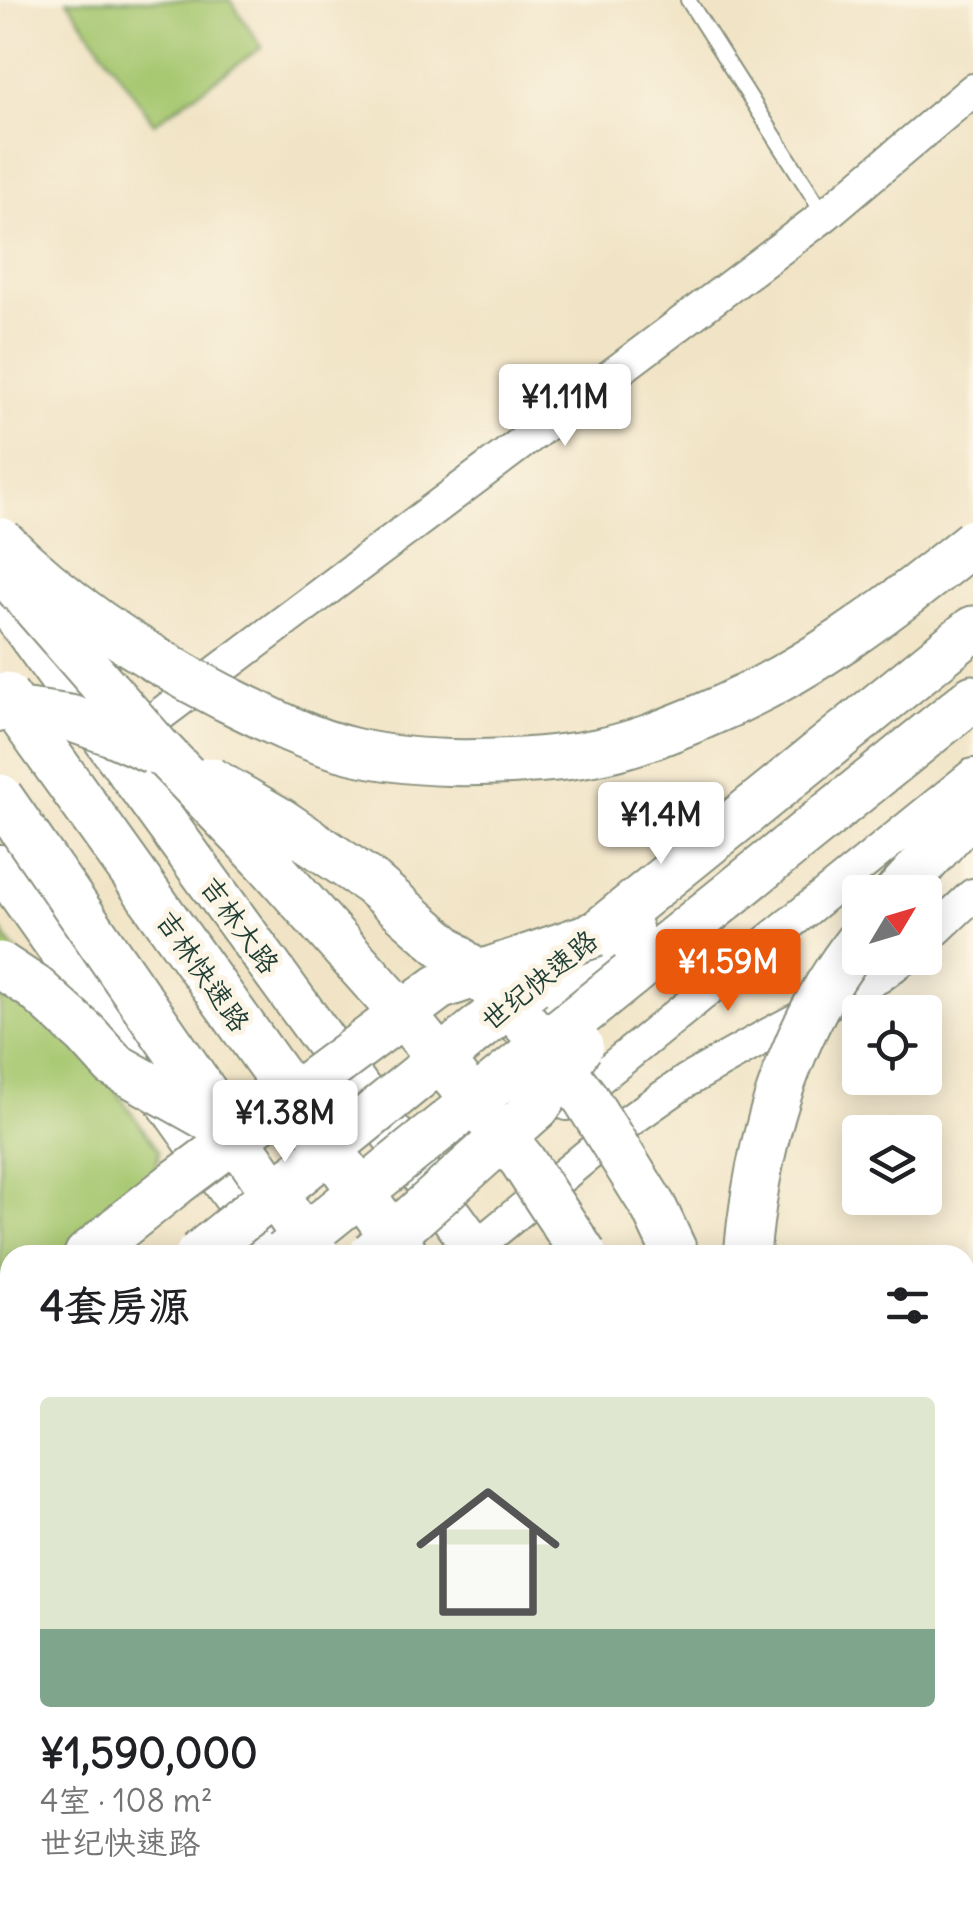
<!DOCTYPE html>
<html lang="zh">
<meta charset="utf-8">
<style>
body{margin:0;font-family:Delius,"LXGW WenKai TC",sans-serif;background:#f6f6f6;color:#202124;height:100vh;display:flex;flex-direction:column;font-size:38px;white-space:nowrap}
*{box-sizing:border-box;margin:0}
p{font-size:32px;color:#757577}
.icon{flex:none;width:55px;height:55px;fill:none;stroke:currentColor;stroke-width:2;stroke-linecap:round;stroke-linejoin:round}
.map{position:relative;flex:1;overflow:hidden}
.drawer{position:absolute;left:0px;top:1245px;width:975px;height:672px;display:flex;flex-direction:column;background:#fff;border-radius:30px 30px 0 0;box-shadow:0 5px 25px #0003}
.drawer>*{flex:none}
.needle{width:65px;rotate:52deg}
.controls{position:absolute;left:842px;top:875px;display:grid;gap:20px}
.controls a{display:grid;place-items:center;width:100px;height:100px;border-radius:10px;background:#fff;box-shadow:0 5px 25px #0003;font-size:50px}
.price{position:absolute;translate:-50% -85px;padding:0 22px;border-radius:10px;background:#fff;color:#222;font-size:32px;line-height:65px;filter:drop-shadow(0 2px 5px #0008)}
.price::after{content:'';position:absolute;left:50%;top:60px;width:30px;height:22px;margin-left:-15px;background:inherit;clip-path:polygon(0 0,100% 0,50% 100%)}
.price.current{background:#ea580c;color:#fff}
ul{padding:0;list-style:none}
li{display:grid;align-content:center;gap:20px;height:530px;padding:0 40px}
li span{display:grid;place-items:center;height:310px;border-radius:10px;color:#555}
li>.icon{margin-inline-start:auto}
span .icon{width:180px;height:180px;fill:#fffc;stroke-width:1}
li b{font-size:42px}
h2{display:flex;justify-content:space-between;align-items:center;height:120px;padding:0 40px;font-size:42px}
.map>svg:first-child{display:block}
.grass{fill:#a6c76f;stroke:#628252;stroke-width:2.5}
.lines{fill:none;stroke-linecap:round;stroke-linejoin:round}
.service-casing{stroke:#88907d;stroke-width:18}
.tertiary-casing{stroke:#88907d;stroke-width:36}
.secondary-casing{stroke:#88907d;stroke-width:41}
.primary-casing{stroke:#88907d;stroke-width:46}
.trunk-casing{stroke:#88907d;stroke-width:49}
.service{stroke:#fff;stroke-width:14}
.tertiary{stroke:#fff;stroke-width:32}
.secondary{stroke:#fff;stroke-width:38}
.primary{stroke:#fff;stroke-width:42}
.trunk{stroke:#fff;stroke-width:45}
.trunk-bridge-casing{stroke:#88907d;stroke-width:49;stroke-linecap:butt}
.trunk-bridge{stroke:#fff;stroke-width:45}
.labels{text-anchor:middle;stroke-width:10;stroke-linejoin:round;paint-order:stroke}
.street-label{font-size:28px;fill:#1f3d34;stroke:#fcf5e5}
</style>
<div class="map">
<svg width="973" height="1917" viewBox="0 0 973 1917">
<rect width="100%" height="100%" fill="#fcf5e5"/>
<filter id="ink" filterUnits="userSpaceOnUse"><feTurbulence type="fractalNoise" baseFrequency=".01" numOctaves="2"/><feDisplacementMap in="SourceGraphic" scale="20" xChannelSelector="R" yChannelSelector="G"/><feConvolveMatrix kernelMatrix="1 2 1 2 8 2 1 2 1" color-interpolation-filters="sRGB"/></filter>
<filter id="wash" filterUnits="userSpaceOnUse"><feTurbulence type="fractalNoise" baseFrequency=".0048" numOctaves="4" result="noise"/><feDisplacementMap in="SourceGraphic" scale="40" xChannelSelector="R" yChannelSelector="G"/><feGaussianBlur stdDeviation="2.25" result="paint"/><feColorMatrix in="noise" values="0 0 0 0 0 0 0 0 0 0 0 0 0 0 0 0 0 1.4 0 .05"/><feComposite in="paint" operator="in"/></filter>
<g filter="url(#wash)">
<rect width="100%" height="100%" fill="#f1e4c6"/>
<path class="grass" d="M67,0H230L262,47L154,123Z
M0,929L159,1151L153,1193L77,1255H10V1309L0,1317Z
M10,1674V1908H629L636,1917H0V1682Z"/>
</g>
<g filter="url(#ink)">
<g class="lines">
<g class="service-casing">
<path id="service" d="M688,0L824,214"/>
</g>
<g class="tertiary-casing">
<path id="tertiary" d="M124,742L825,215L973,90
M925,940L973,895
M515,1027L636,928
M567,1104L973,775
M475,1248L629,1121L686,1081L766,1036L880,976L904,958"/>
</g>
<g class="secondary-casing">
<path id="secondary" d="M0,1631L10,1624"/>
</g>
<g class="primary-casing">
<path id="primary" d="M0,595L480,1255
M0,866L276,1255
M718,1908L724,1917"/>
</g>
<g class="trunk-casing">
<path id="trunk" d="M898,892L973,809
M596,934L973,629
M630,975L973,698
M87,1255L119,1228
M0,1327L10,1318
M0,1415L10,1407
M0,1485L10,1477
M0,1572L10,1564
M0,1893L10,1897
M40,1908L60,1914L88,1917
M780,1908L787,1917
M871,1908L878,1917
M954,1908L961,1917
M283,1917L333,1908
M581,1917L592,1908"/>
</g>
<use href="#service" class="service"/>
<use href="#tertiary" class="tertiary"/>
<use href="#secondary" class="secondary"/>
<use href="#primary" class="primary"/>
<use href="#trunk" class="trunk"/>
<g class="trunk-bridge-casing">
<path id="trunk-bridge" d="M0,540C64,604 141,655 221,696C263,717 307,740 353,751C399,762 449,764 496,762C531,761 567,758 601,751C636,744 669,730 701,717C807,673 885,613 973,542
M7,575L157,747L267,862L406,1018L522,1160L584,1255
M6,695L406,1255
M0,708L70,718L112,733L153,751
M210,780L279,820L372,883L501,996L540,1039L586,1099L654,1208L676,1255
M0,797L317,1255
M0,965L35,988L86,1034L114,1065L219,1124
M119,1228L177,1182L439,987L596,934
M284,1254L630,975
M372,1254L537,1107L580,1046
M198,1255L532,985
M747,1255C757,1142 789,1029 860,939"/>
</g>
<use href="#trunk-bridge" class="trunk-bridge"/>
</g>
</g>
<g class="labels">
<g class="street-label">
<text transform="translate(240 925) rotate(54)" y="10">吉林大路</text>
<text transform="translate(203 971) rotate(55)" y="10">吉林快速路</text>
<text transform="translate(539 980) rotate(-39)" y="10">世纪快速路</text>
</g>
</g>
</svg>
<div class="controls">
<a><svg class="needle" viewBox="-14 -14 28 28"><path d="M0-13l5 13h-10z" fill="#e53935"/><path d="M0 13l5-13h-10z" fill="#757577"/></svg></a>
<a><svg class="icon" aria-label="locate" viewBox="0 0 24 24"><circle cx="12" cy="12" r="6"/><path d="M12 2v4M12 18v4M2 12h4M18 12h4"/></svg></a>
<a><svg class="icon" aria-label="layers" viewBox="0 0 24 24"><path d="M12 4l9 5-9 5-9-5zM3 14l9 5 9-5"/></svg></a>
</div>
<b class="price" style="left:565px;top:449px">¥1.11M</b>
<b class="price" style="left:661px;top:867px">¥1.4M</b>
<b class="price current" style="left:728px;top:1014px">¥1.59M</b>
<b class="price" style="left:285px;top:1165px">¥1.38M</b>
<section class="drawer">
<h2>4套房源<svg class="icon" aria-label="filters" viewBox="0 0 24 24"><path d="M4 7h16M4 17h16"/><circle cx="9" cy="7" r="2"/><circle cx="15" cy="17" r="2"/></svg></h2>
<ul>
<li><span style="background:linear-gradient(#dfe7d0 75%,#7fa58c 0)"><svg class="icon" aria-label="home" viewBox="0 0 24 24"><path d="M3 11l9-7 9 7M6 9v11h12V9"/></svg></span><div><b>¥1,590,000</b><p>4室 · 108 m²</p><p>世纪快速路</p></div></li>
</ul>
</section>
</div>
